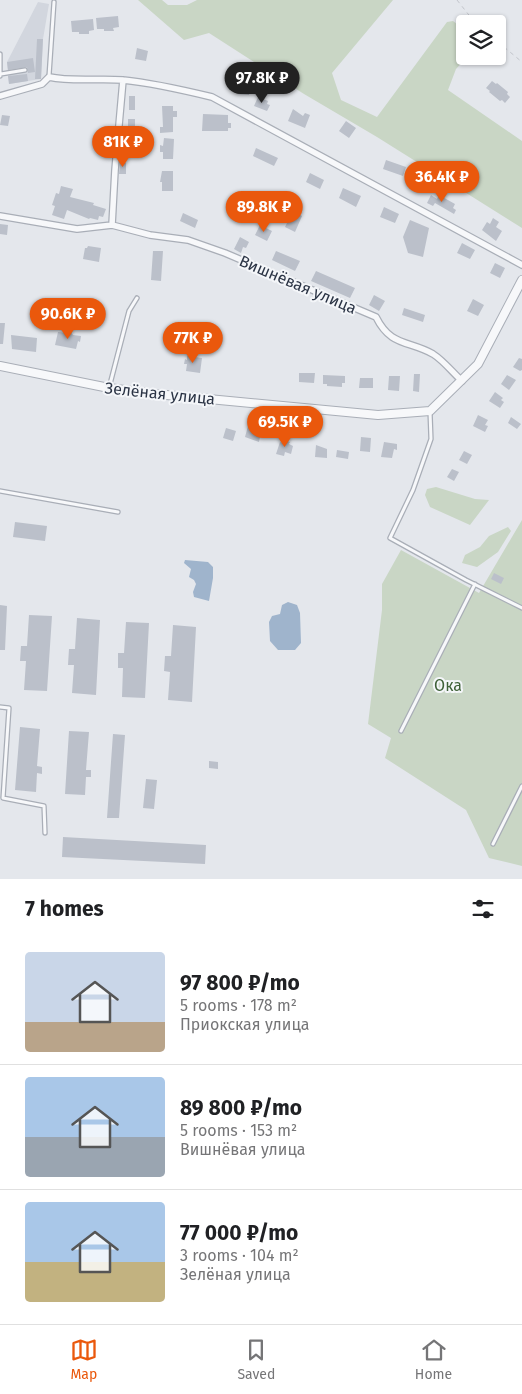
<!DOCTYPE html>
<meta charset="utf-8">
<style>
body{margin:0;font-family:"Fira Sans",sans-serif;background:#f6f6f6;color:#202124;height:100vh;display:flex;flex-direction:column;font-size:19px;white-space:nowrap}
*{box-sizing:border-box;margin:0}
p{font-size:16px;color:#757577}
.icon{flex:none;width:28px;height:28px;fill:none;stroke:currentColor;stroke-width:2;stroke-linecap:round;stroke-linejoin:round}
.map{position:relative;height:879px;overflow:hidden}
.drawer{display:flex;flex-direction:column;background:#fff;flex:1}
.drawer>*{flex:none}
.buttons{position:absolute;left:456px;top:15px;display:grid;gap:10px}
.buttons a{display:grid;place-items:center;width:50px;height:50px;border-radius:5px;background:#fff;box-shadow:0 1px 4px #0004;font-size:25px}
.price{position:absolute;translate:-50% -42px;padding:0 11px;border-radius:18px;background:#ea580c;color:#fff;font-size:16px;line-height:32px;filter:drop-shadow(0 1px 2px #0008)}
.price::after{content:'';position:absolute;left:50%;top:30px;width:15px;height:11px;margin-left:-8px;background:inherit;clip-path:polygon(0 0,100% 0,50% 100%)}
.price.current{background:#222;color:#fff}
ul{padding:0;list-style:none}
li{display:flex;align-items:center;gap:15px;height:125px;padding:0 25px}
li+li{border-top:1px solid #e0e0e0}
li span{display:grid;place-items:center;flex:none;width:140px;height:100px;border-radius:5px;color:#555}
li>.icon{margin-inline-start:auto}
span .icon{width:60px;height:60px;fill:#fffc;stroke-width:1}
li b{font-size:21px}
h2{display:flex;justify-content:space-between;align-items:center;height:60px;padding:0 25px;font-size:21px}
.dock{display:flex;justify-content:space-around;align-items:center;height:70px;border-top:1px solid #e0e0e0;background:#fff;font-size:14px;color:#757577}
.dock a{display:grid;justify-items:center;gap:2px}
.dock .current{color:#ea580c}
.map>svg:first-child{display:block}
.built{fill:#d2d6de}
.green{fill:#c9d6c5}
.water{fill:#9fb4cc}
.building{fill:#bbc0ca}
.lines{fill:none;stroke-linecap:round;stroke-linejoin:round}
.service-casing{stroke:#a9aeb7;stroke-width:5.5}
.minor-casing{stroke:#a9aeb7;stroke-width:8}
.tertiary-casing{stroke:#a9aeb7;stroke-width:10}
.path{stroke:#c2c5cb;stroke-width:1;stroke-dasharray:4 4;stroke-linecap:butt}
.service{stroke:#f7f8fa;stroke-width:3}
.minor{stroke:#f7f8fa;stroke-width:5.5}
.tertiary{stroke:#f7f8fa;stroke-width:8}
.labels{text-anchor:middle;stroke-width:4;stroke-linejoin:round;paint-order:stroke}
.street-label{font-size:16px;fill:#2b3445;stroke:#f4f6f9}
.park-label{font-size:16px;fill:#3f6138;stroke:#f4f6f9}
</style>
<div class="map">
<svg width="522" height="879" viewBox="0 0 522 879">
<rect width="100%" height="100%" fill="#e4e7ec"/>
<path class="built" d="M38,2L49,4L43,39L41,79L9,84L7,62Z"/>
<path class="green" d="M138,0H162L168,5H187L197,0H393L332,73L341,100L377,117L447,22L453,21L465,30V56H468L456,69L448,90L522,141V228L377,137L304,94L209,33L184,40Z
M436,487L475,499L489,500L470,525L430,507L425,495L427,489Z
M522,520V866L489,858L466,810L385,758L391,738L368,724L382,610V584L401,550L479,593Z
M508,527L511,531L498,552L477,567L462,563L465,555L480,547L489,536Z"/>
<path class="water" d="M185,560L208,562L213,567V578L209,601L194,597L193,592L196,584L194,580L189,577L191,569L184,563Z
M288,602L297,605L300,613L301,643L295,650H278L270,641L269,622L272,616L280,614L282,605Z"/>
<path class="building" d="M118,16L119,27L113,28L114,31H104V29H97L96,18Z
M93,19L94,30L89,31V34H79V32H72L71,21Z
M37,39H43L41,79H35Z
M137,48L148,51L146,61L135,59Z
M33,58L35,72L28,73L27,67L8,70L7,62Z
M27,74L28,81L9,84L8,76Z
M236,80H242V83L249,84V95L238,94V90L235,89Z
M492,81L496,84L497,83L508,92L507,94L510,97L505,103L502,100L500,101L489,92L490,91L486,88Z
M129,96H135V110H129Z
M258,97L268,101L267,104L270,105L267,111L254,106Z
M162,106H173V111H177V117H173V132L160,133V127H163Z
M293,109L303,116L305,113L310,115L305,128L288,121Z
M203,114L228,115V123H231V128H228V131H202Z
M2,115L10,116L8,126L0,125Z
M128,119H135V135H128Z
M346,121L356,128L349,138L339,131Z
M164,138L174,139L173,159H163V152H160V145L163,146Z
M128,142H135V153H128Z
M256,148L278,158L274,166L253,156Z
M386,160L406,167L403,176L383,169Z
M120,162L126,163V174H119Z
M162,171H173V191H162V182H160Z
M310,173L324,180L320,189L306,182Z
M61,186L73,189L70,197L94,203L93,205L106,209L103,217L99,216L98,220L90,218L89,219L67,210L64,219L52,215L55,206L52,205L56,193L59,194Z
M343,188L361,196L356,207L339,198Z
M431,195L437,199L439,195L455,204L453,208L456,210L454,214L435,203L433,206L427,203Z
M384,207L399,214L395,223L380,217Z
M293,211L302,216L295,232L285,227Z
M183,213L198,220L195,228L180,221Z
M493,218L499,222L496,227L502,231L496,241L482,230L487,222L490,224Z
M410,220L429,228L423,257L408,253L403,237Z
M0,224L8,225L7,235L0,234Z
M260,225L272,231L267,241L255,235Z
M240,237L249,242L246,248L243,247L241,253L234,249Z
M462,243L475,250L470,259L457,253Z
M88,246L101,248L99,262L83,259L85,248H87Z
M153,251H163L161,281L151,280Z
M276,251L300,261L295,271L272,260Z
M495,263L505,268L500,278L490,273Z
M316,271L355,288L350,298L311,281Z
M374,295L385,301L379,311L369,305Z
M473,299L484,305L478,316L467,311Z
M404,308L425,315L423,322L402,315Z
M0,323H5L3,344H0Z
M70,331L73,335L81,336L80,342L78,341L76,349L55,345L58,332L67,333Z
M11,335L37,338L36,352L12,349Z
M187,356L202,358L200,373L186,371L187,364H184L185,359L187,360Z
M519,358L522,359V370L520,371L513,367Z
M299,373H315L314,383L299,382Z
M414,374H420L419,392L413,391Z
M323,375L345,376V383H342V387L327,386V384H323Z
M507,375L516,380L509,390L501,384Z
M389,376H400L399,391L388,390Z
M360,378H373V388H359Z
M495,392L503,398L501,400L504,402L500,408L489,401Z
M478,415L488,420L485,425L488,426L485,432L473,426Z
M511,417L521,424L517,429L508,423Z
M248,426L261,431L259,442L245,437Z
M226,428L236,431L233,441L223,438Z
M361,437L371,438L370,452L360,451Z
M284,440L290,442L289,444L293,446L291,454L285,452L284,456L276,454L280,442L283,443Z
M384,442L397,444V450L394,449L392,458L381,457Z
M316,445L327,449V458L315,457Z
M337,450L349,452L348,459L336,457Z
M464,451L472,455L467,464L459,460Z
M452,469L459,472L454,481L447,477Z
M15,522L47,526L45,541L13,537Z
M494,573L504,578L501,584L491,579Z
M0,605L7,606L5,650H0Z
M29,615L52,616L47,691L24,690L26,661H20L21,646H27Z
M77,618L100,620L96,695L72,693L74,665H68L69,649H75Z
M126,622L149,623L145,698L122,697L123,668H118V653H124Z
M173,625L196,627L192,702L168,700L170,672L164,671L165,656H171Z
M20,727L40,729L37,766L42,767V774L37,773L36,792L15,790Z
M69,731L89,732L86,770H91V777H86L85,795L65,794Z
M113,734L125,735L119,818H107Z
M209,761L218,762V769L209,768Z
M146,779L157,780L154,809L143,808Z
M63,837L206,845L205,864L62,857Z"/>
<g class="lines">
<g class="service-casing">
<path id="service" d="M0,54V76
M1,74L25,70
M49,76L54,2
M109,388L129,311L137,298
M430,412L431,439L413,490L390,538L466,580L522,608
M0,491L118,512
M0,707L9,708L3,798L44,806L45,833
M401,731L475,584
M493,844L522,786"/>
</g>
<g class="minor-casing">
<path id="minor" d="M0,96L42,84L49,77C73,82 98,78 123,80C153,83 183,90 212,97L522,265
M0,216L77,229L112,225L150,235L188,240L225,253L376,317C391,347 408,340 433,354C444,361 453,373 462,381
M112,225L115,170L123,80"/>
</g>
<g class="tertiary-casing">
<path id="tertiary" d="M0,366L109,388L156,394L378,415L430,411L478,364L522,280"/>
</g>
<path class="path" d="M457,0L476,24
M498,42L522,62"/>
<use href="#service" class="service"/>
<use href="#minor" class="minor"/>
<use href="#tertiary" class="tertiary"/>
</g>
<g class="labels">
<g class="street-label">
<text transform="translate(298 284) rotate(23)" y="6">Вишнёвая улица</text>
<text transform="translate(160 393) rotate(6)" y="6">Зелёная улица</text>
</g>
<g class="park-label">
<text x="448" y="691">Ока</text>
</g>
</g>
</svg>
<div class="buttons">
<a><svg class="icon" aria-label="layers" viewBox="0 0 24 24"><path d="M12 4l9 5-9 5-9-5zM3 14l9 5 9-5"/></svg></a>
</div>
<b class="price current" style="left:262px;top:104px">97.8K ₽</b>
<b class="price" style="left:123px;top:168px">81K ₽</b>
<b class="price" style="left:442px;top:203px">36.4K ₽</b>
<b class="price" style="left:264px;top:233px">89.8K ₽</b>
<b class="price" style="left:68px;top:340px">90.6K ₽</b>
<b class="price" style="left:193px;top:364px">77K ₽</b>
<b class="price" style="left:285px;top:448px">69.5K ₽</b>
</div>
<section class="drawer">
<h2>7 homes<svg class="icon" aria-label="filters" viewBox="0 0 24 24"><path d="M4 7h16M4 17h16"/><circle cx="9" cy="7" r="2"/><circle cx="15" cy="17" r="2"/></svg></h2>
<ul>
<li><span style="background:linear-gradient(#c9d6e8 70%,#b9a48a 0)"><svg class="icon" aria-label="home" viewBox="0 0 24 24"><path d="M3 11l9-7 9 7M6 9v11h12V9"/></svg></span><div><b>97 800 ₽/mo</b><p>5 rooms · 178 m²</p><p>Приокская улица</p></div></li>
<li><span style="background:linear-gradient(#a9c7e8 60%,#9aa5b1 0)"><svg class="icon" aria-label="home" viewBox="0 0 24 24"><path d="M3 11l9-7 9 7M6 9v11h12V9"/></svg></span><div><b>89 800 ₽/mo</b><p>5 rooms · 153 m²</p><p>Вишнёвая улица</p></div></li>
<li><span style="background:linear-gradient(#a9c7e8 60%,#c2b280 0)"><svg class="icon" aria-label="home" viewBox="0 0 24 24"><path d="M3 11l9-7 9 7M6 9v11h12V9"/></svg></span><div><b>77 000 ₽/mo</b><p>3 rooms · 104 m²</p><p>Зелёная улица</p></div></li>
</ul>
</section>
<nav class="dock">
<a class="current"><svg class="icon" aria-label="map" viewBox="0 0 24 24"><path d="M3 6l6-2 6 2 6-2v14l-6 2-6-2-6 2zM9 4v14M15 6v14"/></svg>Map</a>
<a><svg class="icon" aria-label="saved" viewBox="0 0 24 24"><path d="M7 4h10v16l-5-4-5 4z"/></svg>Saved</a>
<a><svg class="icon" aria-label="home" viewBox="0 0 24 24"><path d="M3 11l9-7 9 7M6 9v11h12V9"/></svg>Home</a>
</nav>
